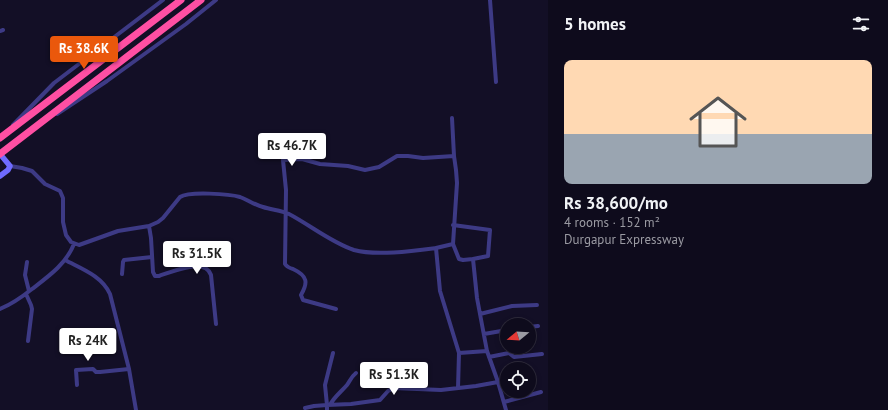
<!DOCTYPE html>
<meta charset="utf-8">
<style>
body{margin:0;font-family:"PT Sans",sans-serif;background:#1c1929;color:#f1f3f6;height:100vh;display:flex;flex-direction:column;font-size:15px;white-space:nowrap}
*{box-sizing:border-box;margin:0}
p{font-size:13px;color:#9b9ba3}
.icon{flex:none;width:22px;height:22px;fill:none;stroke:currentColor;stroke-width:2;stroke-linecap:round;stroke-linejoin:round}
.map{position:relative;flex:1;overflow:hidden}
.drawer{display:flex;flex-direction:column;background:#0e0b1c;width:340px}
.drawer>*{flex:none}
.needle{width:26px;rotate:252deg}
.fabs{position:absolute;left:500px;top:318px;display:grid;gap:8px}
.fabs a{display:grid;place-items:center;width:36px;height:36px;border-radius:50%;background:#0e0b1c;box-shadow:0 2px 6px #0003,0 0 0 1px #2e2b3b;font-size:20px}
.price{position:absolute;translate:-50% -34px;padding:0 9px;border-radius:4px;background:#fff;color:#222;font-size:13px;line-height:26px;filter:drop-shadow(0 1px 2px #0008)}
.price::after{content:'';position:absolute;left:50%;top:24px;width:12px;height:9px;margin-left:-6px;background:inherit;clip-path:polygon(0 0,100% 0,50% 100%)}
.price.current{background:#ea580c;color:#fff}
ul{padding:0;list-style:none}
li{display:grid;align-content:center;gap:8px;height:212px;padding:0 16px}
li+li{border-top:1px solid #2e2b3b}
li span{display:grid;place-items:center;height:124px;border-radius:8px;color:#555}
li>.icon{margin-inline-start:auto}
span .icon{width:72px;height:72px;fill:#fffc;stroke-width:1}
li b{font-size:17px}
h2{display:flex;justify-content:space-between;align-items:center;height:48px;padding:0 16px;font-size:17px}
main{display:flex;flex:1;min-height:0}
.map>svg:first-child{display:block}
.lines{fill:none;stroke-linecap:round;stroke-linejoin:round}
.street{stroke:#3d3a85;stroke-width:4}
.secondary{stroke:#6f6bff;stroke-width:5.5}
.highway{stroke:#ff4fa3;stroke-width:7}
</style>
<main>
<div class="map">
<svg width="548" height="410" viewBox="0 0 548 410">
<rect width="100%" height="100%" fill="#130f26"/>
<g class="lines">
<path class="street" d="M490,0L496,82
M0,31L3,30
M57,114L107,81L186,24L216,0
M13,125L54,83L163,0
M10,166L22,168L32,171L45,184L60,191L63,198V222L66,235L71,242L79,245L118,231L149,226L158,222L163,218L180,197C189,191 230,194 240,197C248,200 255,205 263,207C272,210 281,210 289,214C310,225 332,243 354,250C376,256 413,251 436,248L440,291L459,353L458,388
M453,225L490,230L488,256L473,259
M149,226L151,238L153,272L155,276H159C171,272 205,257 211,275L216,324
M453,244L459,259L463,260L473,259L477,298L483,330L487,351L498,382L506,410
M436,248L453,244L457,183L456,170L454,156L452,118
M65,260C82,269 102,276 110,294L129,369L136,410
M27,262L25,275L29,291
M122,274L123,262L124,260L152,257
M26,294L31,305L32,309L28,341
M0,309C12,304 22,297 32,289C49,276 66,264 74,244
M336,309L303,300L301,295C308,283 308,276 293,269C289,268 287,267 285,264L286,190L283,160L302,159L320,164L348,166L365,170L379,167L397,156H408L423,158L454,156
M480,314L512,306L537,305
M529,327L538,326
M484,334L507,330
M459,353L487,351
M489,357L509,353L514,357L542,354
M77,385L76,370L93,369L96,372H100L129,369
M504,402L541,392
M330,405C334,397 341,392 347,385C350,381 351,377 356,373
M305,408L314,406L327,405L325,385L333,353
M327,410V405L351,404L380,400L388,391L393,388L441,390L476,386L498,382"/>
<path class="secondary" d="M0,176L8,170L10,166L0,154"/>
<path class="highway" d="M0,138L181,0
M0,154L201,0"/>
</g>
</svg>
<div class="fabs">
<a><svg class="needle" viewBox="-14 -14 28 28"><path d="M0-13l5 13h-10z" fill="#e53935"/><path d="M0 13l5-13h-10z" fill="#9b9ba3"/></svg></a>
<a><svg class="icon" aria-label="locate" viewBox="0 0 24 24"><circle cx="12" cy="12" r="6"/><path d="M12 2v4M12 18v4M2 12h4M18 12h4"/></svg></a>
</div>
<b class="price current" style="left:84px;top:70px">Rs 38.6K</b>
<b class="price" style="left:292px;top:167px">Rs 46.7K</b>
<b class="price" style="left:197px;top:275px">Rs 31.5K</b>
<b class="price" style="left:88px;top:362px">Rs 24K</b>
<b class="price" style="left:394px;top:396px">Rs 51.3K</b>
</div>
<section class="drawer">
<h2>5 homes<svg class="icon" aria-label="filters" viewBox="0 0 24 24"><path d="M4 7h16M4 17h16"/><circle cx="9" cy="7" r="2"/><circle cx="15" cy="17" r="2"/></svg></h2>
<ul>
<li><span style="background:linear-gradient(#ffd9b3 60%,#9aa5b1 0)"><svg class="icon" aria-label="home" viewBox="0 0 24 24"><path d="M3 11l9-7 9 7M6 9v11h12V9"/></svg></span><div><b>Rs 38,600/mo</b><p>4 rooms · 152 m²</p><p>Durgapur Expressway</p></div></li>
</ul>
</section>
</main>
